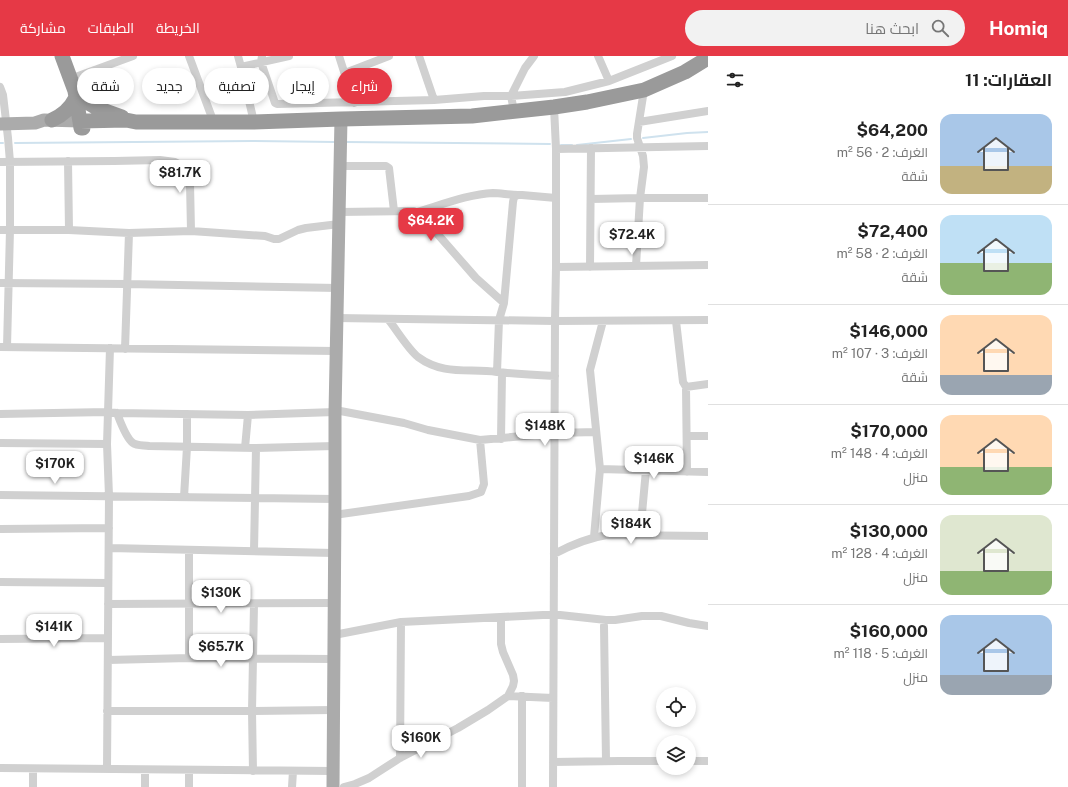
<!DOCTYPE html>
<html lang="ar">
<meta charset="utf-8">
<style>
body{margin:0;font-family:"Public Sans",Cairo,sans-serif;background:#f2f2f2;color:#222;direction:rtl;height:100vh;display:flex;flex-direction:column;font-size:15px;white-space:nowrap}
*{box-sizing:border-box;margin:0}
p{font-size:13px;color:#767676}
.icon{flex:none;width:22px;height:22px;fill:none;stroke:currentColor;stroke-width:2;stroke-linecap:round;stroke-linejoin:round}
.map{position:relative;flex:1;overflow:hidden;direction:ltr}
.panel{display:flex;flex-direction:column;background:#fff;width:360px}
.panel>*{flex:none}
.hud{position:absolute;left:12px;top:12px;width:380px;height:36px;direction:rtl;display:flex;gap:8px}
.buttons{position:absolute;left:656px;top:631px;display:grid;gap:8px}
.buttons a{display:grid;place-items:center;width:40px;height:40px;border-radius:50%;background:#fff;box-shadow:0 2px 6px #0003;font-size:20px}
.price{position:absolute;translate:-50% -34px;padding:0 9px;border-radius:8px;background:#fff;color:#222;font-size:13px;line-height:26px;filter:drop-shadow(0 1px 2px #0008)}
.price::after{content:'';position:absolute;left:50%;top:24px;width:12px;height:9px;margin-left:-6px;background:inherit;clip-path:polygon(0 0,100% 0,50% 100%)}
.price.active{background:#e63946;color:#fff}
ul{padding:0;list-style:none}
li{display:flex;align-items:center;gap:12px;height:100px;padding:0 16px}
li+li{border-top:1px solid #e0e0e0}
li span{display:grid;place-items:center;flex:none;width:112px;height:80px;border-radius:12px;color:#555}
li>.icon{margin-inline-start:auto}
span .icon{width:48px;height:48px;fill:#fffc;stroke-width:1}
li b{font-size:17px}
h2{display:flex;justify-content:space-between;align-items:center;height:48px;padding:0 16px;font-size:17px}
.pill{padding:0 14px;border-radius:18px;background:#fff;box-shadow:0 2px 6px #0003;font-size:14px;line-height:36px}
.pill.active{background:#e63946;color:#fff}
header{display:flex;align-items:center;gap:24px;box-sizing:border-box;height:56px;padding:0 20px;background:#e63946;color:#fff}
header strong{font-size:19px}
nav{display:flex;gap:22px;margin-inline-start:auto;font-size:14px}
.search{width:280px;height:36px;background:#f2f2f2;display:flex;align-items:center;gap:10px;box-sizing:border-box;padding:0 14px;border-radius:22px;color:#767676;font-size:15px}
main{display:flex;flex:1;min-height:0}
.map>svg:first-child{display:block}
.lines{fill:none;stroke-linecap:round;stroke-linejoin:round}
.stream{stroke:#cfe2ee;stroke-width:2}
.street{stroke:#d0d0d0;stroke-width:8}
.primary{stroke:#ababab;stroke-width:13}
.highway{stroke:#9a9a9a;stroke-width:15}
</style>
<header>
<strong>Homiq</strong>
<div class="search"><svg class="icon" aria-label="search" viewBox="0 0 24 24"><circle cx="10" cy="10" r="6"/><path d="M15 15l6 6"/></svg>ابحث هنا</div>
<nav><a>الخريطة</a><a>الطبقات</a><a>مشاركة</a></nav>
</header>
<main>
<section class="panel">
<h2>العقارات: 11<svg class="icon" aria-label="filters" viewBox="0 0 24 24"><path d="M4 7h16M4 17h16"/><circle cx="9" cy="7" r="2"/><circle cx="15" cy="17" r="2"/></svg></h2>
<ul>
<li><span style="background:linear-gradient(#a9c7e8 65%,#c2b280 0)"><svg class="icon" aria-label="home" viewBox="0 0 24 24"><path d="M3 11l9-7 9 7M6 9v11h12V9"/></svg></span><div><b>$64,200</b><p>الغرف: 2 · 56 m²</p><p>شقة</p></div></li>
<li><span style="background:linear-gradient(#bfe0f5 60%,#8fb573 0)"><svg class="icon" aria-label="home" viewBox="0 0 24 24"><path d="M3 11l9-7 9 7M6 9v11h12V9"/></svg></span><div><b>$72,400</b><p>الغرف: 2 · 58 m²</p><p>شقة</p></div></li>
<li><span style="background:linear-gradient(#ffd9b3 75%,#9aa5b1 0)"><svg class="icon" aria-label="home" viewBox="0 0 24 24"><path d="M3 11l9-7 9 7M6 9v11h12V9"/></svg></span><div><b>$146,000</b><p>الغرف: 3 · 107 m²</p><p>شقة</p></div></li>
<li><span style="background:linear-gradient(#ffd9b3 65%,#8fb573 0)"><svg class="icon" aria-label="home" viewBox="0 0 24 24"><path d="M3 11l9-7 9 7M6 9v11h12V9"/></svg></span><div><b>$170,000</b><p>الغرف: 4 · 148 m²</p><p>منزل</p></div></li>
<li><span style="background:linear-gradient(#dfe7d0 70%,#8fb573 0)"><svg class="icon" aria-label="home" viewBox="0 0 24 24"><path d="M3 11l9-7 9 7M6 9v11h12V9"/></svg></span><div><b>$130,000</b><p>الغرف: 4 · 128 m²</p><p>منزل</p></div></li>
<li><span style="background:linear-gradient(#a9c7e8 75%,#9aa5b1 0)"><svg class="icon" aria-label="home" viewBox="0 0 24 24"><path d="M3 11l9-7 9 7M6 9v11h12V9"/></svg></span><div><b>$160,000</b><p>الغرف: 5 · 118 m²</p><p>منزل</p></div></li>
</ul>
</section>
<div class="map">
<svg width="708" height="731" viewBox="0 0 708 731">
<rect width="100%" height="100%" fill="#fff"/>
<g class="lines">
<path class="stream" d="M643,82L687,77L708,76
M346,86L550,88
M0,87H3
M15,87L253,85L335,86
M561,89H572
M577,89L631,83"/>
<path class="street" d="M189,0L214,67
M238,0L241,11
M262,0L261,6L275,47L277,48L434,44L484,40H511L565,36L609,25L672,0
M339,0L354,47
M419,0L434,44
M598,0L609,25
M345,17L389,0
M70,23L133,0
M0,31L3,39L8,82L10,106V174L7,291
M514,55L511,40L525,12L534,0
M254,66L241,11L289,0
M639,66L708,55
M556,93L708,90
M68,105L69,174
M0,106L114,105L160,104L175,106L179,108L184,114L190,127L191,175
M340,110H386L389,112L394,155
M591,143L640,142H708
M339,156L414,155L420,158L476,222L504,247L499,264L497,316
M417,156C441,149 469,138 493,137C501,137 509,139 518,139
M0,174H69L129,177L191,175L265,180L274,183H279L298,174L306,172L339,168
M636,210L640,142L644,111L643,100L637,82V78L644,34
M556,211L708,209
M590,211L591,92
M0,227L127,228L338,232
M504,247L513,146L514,141L518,139H522L556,142
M336,262L555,265L708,264
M388,263C396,273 408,293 418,301C444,320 469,312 497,316C517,318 536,319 555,320
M676,265L683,326L686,331L708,328
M0,291L336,295
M125,293L129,177
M686,331L687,416
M335,354L404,367L428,374L480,384L555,377L596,376
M117,357C120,365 126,382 133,387C137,390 144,389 149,390L256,392L335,390
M0,358L107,356L117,357L248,359L335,356
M687,380H708
M501,383L502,317
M0,387L107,388
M245,392L248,359
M600,413L708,416
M0,439L335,443
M184,441L187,391V358
M334,459L469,440L481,436L484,428L480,384
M0,473L109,472
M640,479L646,414
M594,481L600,413L590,314L603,265
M109,492L334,497
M254,495L256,392
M554,498C571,489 587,482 607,479L708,480
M0,526L108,527
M108,548L334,547
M604,570L606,705
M334,579L401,566L543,559H560L606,564H615L642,560H661L689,567L708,570
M0,583L108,582
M189,602V494
M108,604L189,602L334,603
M508,640L553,642
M107,655H252L333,654
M400,702L401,566
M689,705H708
M553,706L619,705H663
M0,712L333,715
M33,713V731
M107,713L109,440L107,388L110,292
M253,715L252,655L254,548
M145,731V714
M189,731V714
M292,731L293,715
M344,731L355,728L369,722L400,702L458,672L488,654L508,640L513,630L514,625L513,619L503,596L501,588V562
M522,731V640
M553,731L555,265L556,211V93L554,51"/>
<path class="primary" d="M0,68L35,67L44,64L80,65
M333,731L335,443V356L341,63"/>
<path class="highway" d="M62,0L75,35L81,72H83
M80,42L97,52L122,61
M52,64C63,59 70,53 75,43
M80,65L126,64L136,66H254L341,63L472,60L554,51L587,46L644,34L685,16L708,2"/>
</g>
</svg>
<div class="buttons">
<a><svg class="icon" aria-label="locate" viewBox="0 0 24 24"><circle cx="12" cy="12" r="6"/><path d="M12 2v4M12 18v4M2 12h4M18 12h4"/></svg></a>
<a><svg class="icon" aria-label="layers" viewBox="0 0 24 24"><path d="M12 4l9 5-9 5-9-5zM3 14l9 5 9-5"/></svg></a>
</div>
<b class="price" style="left:180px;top:138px">$81.7K</b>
<b class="price active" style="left:431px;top:186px">$64.2K</b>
<b class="price" style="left:632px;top:200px">$72.4K</b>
<b class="price" style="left:545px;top:391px">$148K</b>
<b class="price" style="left:654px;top:424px">$146K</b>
<b class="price" style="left:55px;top:429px">$170K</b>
<b class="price" style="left:631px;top:489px">$184K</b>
<b class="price" style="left:221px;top:558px">$130K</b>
<b class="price" style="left:54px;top:592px">$141K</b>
<b class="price" style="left:221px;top:612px">$65.7K</b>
<b class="price" style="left:421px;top:703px">$160K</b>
<div class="hud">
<a class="pill active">شراء</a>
<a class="pill">إيجار</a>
<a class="pill">تصفية</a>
<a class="pill">جديد</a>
<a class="pill">شقة</a>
</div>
</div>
</main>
